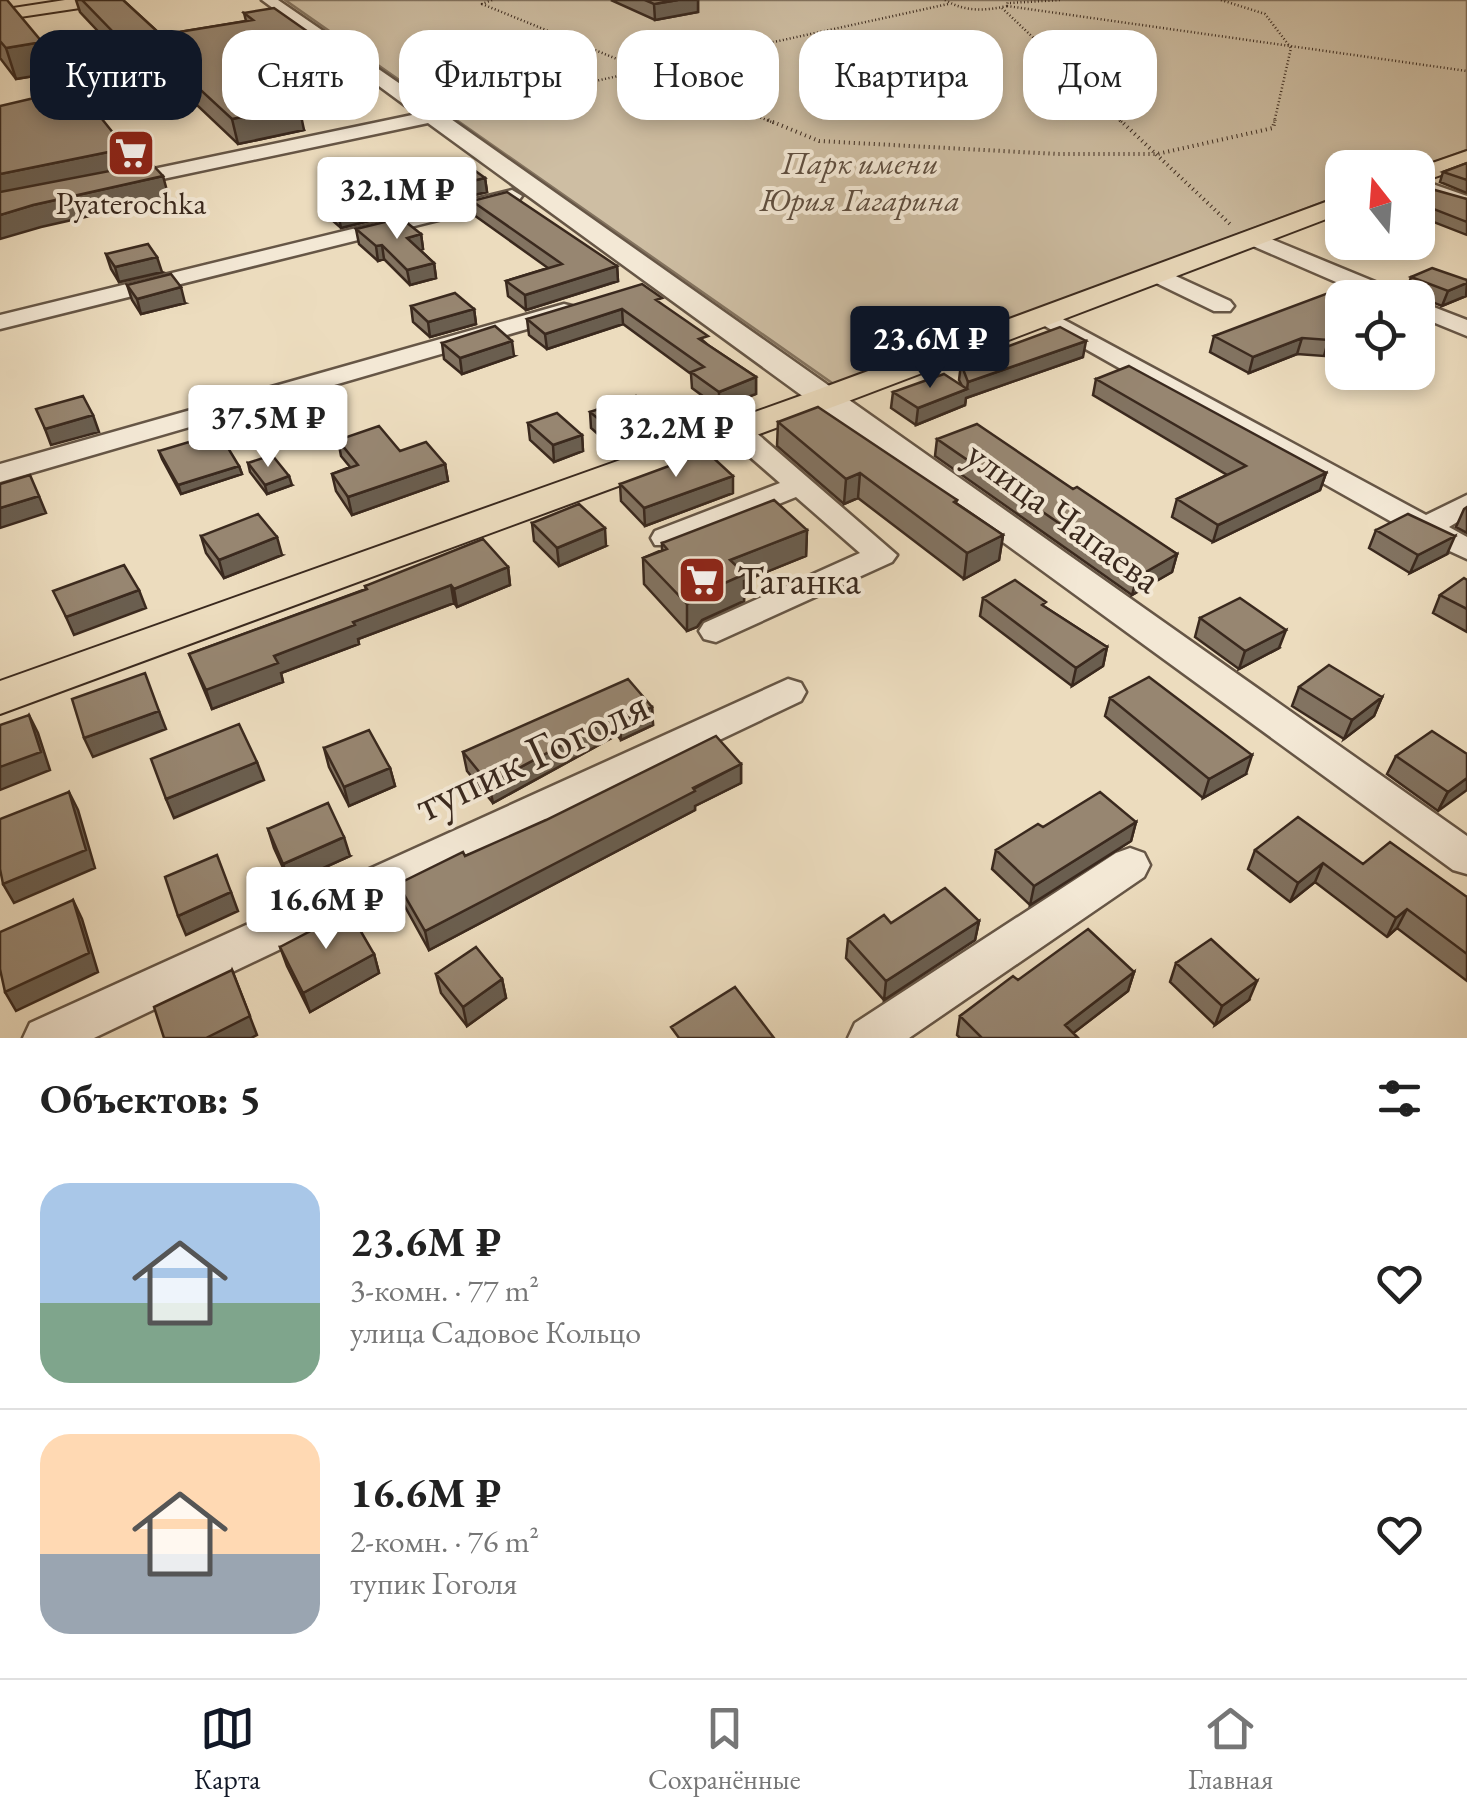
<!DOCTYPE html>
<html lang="ru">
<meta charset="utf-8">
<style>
body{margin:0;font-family:"EB Garamond",serif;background:#f2f2f2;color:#222;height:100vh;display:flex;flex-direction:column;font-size:38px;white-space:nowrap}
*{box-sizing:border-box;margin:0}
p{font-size:32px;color:#767676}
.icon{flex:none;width:55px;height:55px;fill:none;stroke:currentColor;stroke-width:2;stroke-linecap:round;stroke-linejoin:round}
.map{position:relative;height:1038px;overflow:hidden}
.drawer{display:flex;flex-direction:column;background:#fff;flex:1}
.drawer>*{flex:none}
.guide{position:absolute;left:30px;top:30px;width:1408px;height:90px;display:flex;gap:20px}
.needle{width:65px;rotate:343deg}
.controls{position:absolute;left:1325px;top:150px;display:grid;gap:20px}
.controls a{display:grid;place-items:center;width:110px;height:110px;border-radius:20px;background:#fff;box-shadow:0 5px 15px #0003;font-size:50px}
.price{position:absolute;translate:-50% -85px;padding:0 22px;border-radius:10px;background:#fff;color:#222;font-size:32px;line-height:65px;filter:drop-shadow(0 2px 5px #0008)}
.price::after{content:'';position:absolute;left:50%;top:60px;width:30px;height:22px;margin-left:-15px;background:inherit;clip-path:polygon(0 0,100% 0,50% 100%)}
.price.on{background:#111827;color:#fff}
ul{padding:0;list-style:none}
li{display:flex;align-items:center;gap:30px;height:250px;padding:0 40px}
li+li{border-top:2px solid #e0e0e0}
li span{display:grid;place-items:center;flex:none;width:280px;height:200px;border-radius:30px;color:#555}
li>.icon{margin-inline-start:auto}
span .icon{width:120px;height:120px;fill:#fffc;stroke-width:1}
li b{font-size:42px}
h2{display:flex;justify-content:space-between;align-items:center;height:120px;padding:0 40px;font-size:42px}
.tag{padding:0 35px;border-radius:30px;background:#fff;box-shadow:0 5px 15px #0003;font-size:35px;line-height:90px}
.tag.on{background:#111827;color:#fff}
.tabs{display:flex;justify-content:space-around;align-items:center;height:140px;border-top:2px solid #e0e0e0;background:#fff;font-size:28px;color:#767676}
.tabs a{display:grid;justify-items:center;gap:5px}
.tabs .on{color:#111827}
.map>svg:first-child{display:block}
.green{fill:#cebea3;stroke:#847460;stroke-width:2.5}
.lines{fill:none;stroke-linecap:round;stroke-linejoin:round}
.minor-casing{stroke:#665646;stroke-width:5}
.major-casing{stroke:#3a291e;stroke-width:4}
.path-far1{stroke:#3a291e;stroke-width:2.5;stroke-dasharray:1 2.5;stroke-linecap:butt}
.path{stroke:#3a291e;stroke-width:4;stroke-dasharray:1 4;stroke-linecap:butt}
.minor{fill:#f3e8d5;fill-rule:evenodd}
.major{fill:#ecdcbe;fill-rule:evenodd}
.wall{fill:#827361;stroke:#3a291e;stroke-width:2.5}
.shaded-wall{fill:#6a5e4f;stroke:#3a291e;stroke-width:2.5}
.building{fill:#978671;stroke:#3a291e;stroke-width:2.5}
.labels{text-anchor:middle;stroke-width:8;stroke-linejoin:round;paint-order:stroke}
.far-park-label{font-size:32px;font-style:italic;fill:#5f4e3f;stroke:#f3e8d5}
.far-poi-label{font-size:32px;fill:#3a291e;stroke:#f3e8d5}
.street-label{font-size:40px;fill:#3a291e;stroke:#f3e8d5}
.poi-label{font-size:40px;fill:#3a291e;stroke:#f3e8d5;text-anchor:start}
.near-street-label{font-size:48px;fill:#3a291e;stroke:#f3e8d5}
</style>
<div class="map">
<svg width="1467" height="1038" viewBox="0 0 1467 1038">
<rect width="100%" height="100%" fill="#ecdcbe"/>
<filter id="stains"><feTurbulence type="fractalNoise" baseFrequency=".002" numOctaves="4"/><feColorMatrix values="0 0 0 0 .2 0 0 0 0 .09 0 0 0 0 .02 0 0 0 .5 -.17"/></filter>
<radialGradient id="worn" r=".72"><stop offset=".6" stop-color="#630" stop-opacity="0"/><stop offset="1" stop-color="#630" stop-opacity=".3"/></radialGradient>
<path class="green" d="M285,0H1467V150L1418,168H1342V195L835,385Z"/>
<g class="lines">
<g class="minor-casing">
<path id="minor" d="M262,0H278L441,112L1467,836V874L1453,870L428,123L120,188L113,186L110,182L120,176L417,114Z
M1418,179L1467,196V209L1418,192Z
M512,190L522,196L519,200L0,329V315Z
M1254,232L1402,293L1405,298H1373L1246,243L1243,238L1246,233Z
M1156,267L1230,301L1234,306L1230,311H1214L1148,279L1145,274L1148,269Z
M1418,301L1467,320V336L1418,316Z
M564,304L572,306L576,311L572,316L0,482V464Z
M1044,309L1426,515L1467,495V516L1449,527L1467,537V559L1415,535L1036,321L1032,316Z
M736,422L746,424L897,555L892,562L716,642L704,639L699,631L704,623L860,553L796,497L677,545H655L651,538L655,531L780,483L726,436L722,430Z
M788,679L801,683L806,692L801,701L94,1038H23L30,1023Z
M1130,848L1144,853L1150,865L1144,877L909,1038H848L855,1023L1116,853Z"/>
</g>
<g class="major-casing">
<path id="major" d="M65,0H109L100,5L0,20V10Z
M1467,151V166L1418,183V168Z
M1342,196V213L838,405L0,714V681L814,391Z"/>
</g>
<path class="path-far1" d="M492,0L482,4L774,123
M945,0C965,12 985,11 1007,6L1008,0
M1221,0L1265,14L1291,48L1274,123
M1010,3L1060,0
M1007,6L1467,71
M1002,8L1123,123
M458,111L948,4"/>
<path class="path" d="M768,120L819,141L1057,154H1157L1273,128L1275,120
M1120,120L1232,226"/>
<use href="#minor" class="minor"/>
<use href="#major" class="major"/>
</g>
<path class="wall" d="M0,0L52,73L16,79L0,58Z
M76,0H123L161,35L246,21L244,13L341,55L345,77L280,89L304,130L238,144L197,105L184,106L134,58L125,60L80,12Z
M611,0H698V12L655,20Z
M1467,163V193L1440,182L1443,172Z
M440,178H485L487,192L453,200L442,192Z
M1418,197L1467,199V235L1418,216Z
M472,201L617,266L618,281L526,310L508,296L506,281L548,268L474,215Z
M329,206L385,217L341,228L332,220Z
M356,229L421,234L423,249L420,250L434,263L436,278L410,285L384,259L378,261L359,244Z
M106,254L162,272L119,282L111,269Z
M1411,277L1467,280V293L1466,296L1442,306L1406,292Z
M127,285L185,303L141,314L132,300Z
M1342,298V335L1328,341L1324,356L1297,354L1249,373L1210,352L1214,336Z
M662,305L708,345L756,377V394L719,408L692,388L691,374L623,324L547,349L529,335L527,319Z
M411,306L474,309L476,324L430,337L413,322Z
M442,343L514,356L462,374L444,359Z
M1083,357L966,398L965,405L916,425L891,408L893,392L961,384L959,380L961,364Z
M1096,379L1326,473L1320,490L1213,542L1172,517L1177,499L1227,475L1093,395Z
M654,410L655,427L609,444L591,428L590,412Z
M778,422L957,500L956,503L1003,535L999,560L964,579L858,498L844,504L777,446Z
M528,423L582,435L583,451L554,462L530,440Z
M937,439L1073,489L1177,554L1172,572L1132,595L935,456Z
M338,440L400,451L445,464L448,481L352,515L336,491L332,474L350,467L341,456Z
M159,451L239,466L242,474L181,494L162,459Z
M248,463L292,485L267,494L250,472Z
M620,484L733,493L645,526L621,501Z
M1467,507V533L1456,527L1464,509Z
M532,523L606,546L559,566L534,541Z
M807,530L806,556L744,581V601L702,620L697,627L687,631L644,584L643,558L662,550V543Z
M1376,530L1447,554L1410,573L1369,548Z
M201,536L282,555L224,578L206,553Z
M508,567L510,585L457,607L454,603L358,639L359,644L281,673L283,682L212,709L189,654L366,589L365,586Z
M1467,580V632L1433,613L1440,595Z
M983,598L1045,607L1107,647L1103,666L1072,686L980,616Z
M1200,618L1279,648L1239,669L1195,637Z
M1299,687L1382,697L1374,716L1344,739L1292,706Z
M1110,698L1246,774L1203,798L1105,716Z
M652,707L653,725L621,740L617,735L493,803L467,771L463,752Z
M324,748L390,768L395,786L349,806L329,767Z
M1467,754L1438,811L1387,774L1396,756Z
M741,764V783L695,806V810L429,950L403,903L398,884L465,856Z
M1136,822L1131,841L1030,905L992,869L996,850Z
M268,829L350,856L290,883L274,848Z
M1255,850L1363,864L1467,897V981L1397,928L1387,937L1315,882L1290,902L1248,869Z
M979,921L975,940L884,1000L846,958L848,939L891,923Z
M280,947L374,954L379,973L310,1012L287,966Z
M1176,963L1249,1000L1215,1025L1170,982Z
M1134,972L1128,991L1073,1033L1078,1038H960L957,1035L960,1016L1018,980Z
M436,974L502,979L506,998L467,1026L441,993Z"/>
<path class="shaded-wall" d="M678,0H698V12L655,20L654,4Z
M128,37L134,58L125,60L119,38Z
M42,42L52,73L16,79L6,48Z
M341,55L345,77L262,93L257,70Z
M191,81L197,105L184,106L178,83Z
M299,106L304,130L238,144L232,119Z
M138,146L144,167L0,197V174Z
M163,176L169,198L41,227L0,239V215L33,205Z
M485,178L487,192L453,200L451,186Z
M382,203L385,217L341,228L338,213Z
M421,234L423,249L410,252L407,238Z
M382,245L384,259L378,261L376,246Z
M157,257L162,272L119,282L115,267Z
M434,263L436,278L410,285L407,270Z
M617,266L618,281L526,310L525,295Z
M1467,283L1466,296L1442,306L1448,291Z
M181,287L185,303L141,314L137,299Z
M474,309L476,324L430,337L428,322Z
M622,309L623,324L547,349L545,334Z
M1342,322V335L1328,341L1330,327Z
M1302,338L1297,354L1249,373L1253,357Z
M512,341L514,356L462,374L460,358Z
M1086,341L1083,357L966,398L965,405L916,425L918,408L967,389L968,382Z
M756,377V394L719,408V392Z
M654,410L655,427L609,444L608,427Z
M93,415L99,432L51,445L45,429Z
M582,435L583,451L554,462L553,445Z
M445,464L448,481L352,515L348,497Z
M239,466L242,474L181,494L178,485Z
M860,473L858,498L844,504L846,479Z
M1326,473L1320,490L1213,542L1218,525Z
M289,476L292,485L267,494L265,485Z
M733,476V493L645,526L644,508Z
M39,496L46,513L0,528V508Z
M605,528L606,546L559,566L557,548Z
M807,530L806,556L744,581V601L702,620L697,627L687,631V604L730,560Z
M1003,535L999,560L964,579L967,553Z
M1455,536L1447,554L1410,573L1418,555Z
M277,537L282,555L224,578L219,560Z
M1177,554L1172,572L1132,595L1137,577Z
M508,567L510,585L457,607L454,589Z
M451,585L454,603L358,639L359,644L281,673L283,682L212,709L206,690L274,656L353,622Z
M139,590L146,608L74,635L66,617Z
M1286,630L1279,648L1239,669L1245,651Z
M1107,647L1103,666L1072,686L1076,668Z
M1382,697L1374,716L1344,739L1352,720Z
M652,707L653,725L621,740L620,721Z
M159,711L166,729L93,757L84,738Z
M29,715L38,733L50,770L0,790V767Z
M616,716L617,735L493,803L489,784Z
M1252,755L1246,774L1203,798L1209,779Z
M257,762L264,780L174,818L166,799Z
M741,764V783L695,806V810L429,950L425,931Z
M390,768L395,786L349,806L344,787Z
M1467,778V790L1438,811L1448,792Z
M69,792L78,810L95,868L14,903L3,884Z
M1136,822L1131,841L1030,905L1034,886Z
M344,837L350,856L290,883L283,864Z
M1323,863L1315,882L1290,902L1298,883Z
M231,892L238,911L186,935L178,916Z
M73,900L82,919L98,972L16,1011L5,992Z
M1407,909L1397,928L1387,937L1396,918Z
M979,921L975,940L884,1000L886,981Z
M374,954L379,973L310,1012L303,993Z
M232,970L257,1035L251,1038H206Z
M1134,972L1128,991L1067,1038L1065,1025Z
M502,979L506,998L467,1026L463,1007Z
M1257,981L1249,1000L1215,1025L1222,1006Z"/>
<path class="building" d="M0,0H7L42,42L6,48L0,41Z
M82,0H123L161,35L253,20L244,13L274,8L341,55L257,70L299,106L232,119L191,81L178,83L128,37L119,38Z
M645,0H678L654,4Z
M77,88L114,134L126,132L138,146L0,174V106Z
M151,163L163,176L33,205L0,215V192Z
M1467,163V180L1443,172Z
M474,170L485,178L451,186L440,178Z
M1435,190L1467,199V222L1418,203V197Z
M507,192L617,266L525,295L506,281L562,264L472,201Z
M374,196L382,203L338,213L329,206Z
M401,218L421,234L407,238L434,263L407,270L382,245L376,246L356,229Z
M148,244L157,257L115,267L106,254Z
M1432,268L1467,280V283L1448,291L1411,277Z
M171,274L181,287L137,299L127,285Z
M642,284L662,298L656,300L708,336L699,339L756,377L719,392L691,372L704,367L622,309L545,334L527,319Z
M1331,292L1342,298V322L1330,327L1329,340L1302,338L1253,357L1214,336Z
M455,293L474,309L428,322L411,306Z
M495,326L512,341L460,358L442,343Z
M1060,327L1086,341L968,382L961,364Z
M1129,366L1326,473L1218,525L1177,499L1246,466L1096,379Z
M944,374L967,389L918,408L893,392Z
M83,396L93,415L45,429L36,409Z
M636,396L654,410L608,427L590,412Z
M818,407L957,500L954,502L1003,535L967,553L860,473L846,479L778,422Z
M557,413L582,435L553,445L528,423Z
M977,424L1073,489L1077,487L1177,554L1137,577L937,439Z
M379,426L400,451L426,442L445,464L348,497L332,474L358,465L338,440Z
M219,433L239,466L178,485L159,451Z
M707,452L733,476L644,508L620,484Z
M272,455L289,476L265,485L248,463Z
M30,475L39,496L0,508V484Z
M774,500L807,530L730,560L745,574L702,593L696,600L687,604L643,558L667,549L662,543Z
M579,504L605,528L557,548L532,523Z
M258,514L277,537L219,560L201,536Z
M1408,514L1455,536L1418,555L1376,530Z
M483,539L508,567L454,589L451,585L353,622L355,625L274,656L278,663L206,690L189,654L367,589L365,586Z
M124,565L139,590L66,617L53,591Z
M1464,578L1467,580V609L1440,595Z
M1015,580L1046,602L1042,605L1107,647L1076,668L983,598Z
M1240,598L1286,630L1245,651L1200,618Z
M1329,665L1382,697L1352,720L1299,687Z
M145,673L159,711L84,738L72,699Z
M1149,677L1252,755L1209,779L1110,698Z
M628,679L652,707L620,721L616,716L489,784L463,752Z
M29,715L41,752L0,767V725Z
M239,724L257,762L166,799L151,759Z
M369,730L390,768L344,787L324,748Z
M1432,731L1467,754V778L1448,792L1396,756Z
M716,736L741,764L693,788L695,791L425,931L398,884L463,852L465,856L546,820Z
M69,792L86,850L3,884L0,869V819Z
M1100,792L1136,822L1034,886L996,850L1038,824L1043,827Z
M328,803L344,837L283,864L268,829Z
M1298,817L1363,864L1390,842L1467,897V954L1407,909L1396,918L1323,863L1298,883L1255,850Z
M217,855L231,892L178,916L165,877Z
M945,888L979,921L886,981L848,939L884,915L891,923Z
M73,900L89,953L5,992L0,969V932Z
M349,911L374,954L303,993L280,947Z
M1088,929L1134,972L1065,1025L1078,1038H982L960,1016L1013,976L1018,980Z
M1211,939L1257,981L1222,1006L1176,963Z
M476,947L502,979L463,1007L436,974Z
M232,970L250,1016L206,1038H164L154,1007Z
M735,987L774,1038H679L671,1027Z"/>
<defs>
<g id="supermarket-square" transform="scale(2.5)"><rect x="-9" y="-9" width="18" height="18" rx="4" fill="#8f2418" stroke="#f3e8d5"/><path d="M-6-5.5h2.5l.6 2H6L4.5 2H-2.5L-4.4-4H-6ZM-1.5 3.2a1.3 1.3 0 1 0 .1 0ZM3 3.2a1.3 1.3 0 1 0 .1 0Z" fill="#fff"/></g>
</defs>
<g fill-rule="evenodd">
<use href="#supermarket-square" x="131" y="153"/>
<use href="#supermarket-square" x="702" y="580"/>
</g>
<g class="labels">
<g class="far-park-label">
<text x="860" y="174">Парк имени<tspan x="860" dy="37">Юрия Гагарина</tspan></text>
</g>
<g class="far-poi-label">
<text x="131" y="214">Pyaterochka</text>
</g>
<g class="street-label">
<text transform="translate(1064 516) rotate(36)" y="14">улица Чапаева</text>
</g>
<g class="poi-label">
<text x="737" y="594">Таганка</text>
</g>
<g class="near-street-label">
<text transform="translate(531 754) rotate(-25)" y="17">тупик Гоголя</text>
</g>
</g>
<rect width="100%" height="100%" filter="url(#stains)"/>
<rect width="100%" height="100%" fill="url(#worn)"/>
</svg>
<div class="controls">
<a><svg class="needle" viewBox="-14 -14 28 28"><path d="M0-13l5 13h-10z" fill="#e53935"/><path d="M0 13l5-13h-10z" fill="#767676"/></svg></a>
<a><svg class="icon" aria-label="locate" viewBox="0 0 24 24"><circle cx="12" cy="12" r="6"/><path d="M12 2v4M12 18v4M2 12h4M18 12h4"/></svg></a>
</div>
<b class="price" style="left:397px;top:242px">32.1M ₽</b>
<b class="price on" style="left:930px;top:391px">23.6M ₽</b>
<b class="price" style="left:268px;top:470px">37.5M ₽</b>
<b class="price" style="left:676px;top:480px">32.2M ₽</b>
<b class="price" style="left:326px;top:952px">16.6M ₽</b>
<div class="guide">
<a class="tag on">Купить</a>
<a class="tag">Снять</a>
<a class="tag">Фильтры</a>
<a class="tag">Новое</a>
<a class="tag">Квартира</a>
<a class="tag">Дом</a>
</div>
</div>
<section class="drawer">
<h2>Объектов: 5<svg class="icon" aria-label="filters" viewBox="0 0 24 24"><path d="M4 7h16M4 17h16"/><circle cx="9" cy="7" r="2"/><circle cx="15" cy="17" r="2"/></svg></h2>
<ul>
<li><span style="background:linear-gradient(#a9c7e8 60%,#7fa58c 0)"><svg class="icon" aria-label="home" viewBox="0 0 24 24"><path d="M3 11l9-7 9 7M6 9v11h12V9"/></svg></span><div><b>23.6M ₽</b><p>3-комн. · 77 m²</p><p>улица Садовое Кольцо</p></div><svg class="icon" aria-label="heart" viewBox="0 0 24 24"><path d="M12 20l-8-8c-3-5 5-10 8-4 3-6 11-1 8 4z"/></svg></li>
<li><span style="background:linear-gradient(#ffd9b3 60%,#9aa5b1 0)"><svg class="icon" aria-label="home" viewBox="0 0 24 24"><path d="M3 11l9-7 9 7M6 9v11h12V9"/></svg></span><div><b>16.6M ₽</b><p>2-комн. · 76 m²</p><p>тупик Гоголя</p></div><svg class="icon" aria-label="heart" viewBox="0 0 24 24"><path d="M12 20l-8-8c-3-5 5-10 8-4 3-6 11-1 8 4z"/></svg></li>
</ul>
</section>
<nav class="tabs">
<a class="on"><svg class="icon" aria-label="map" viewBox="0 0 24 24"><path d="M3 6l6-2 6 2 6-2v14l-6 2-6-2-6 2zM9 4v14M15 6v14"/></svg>Карта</a>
<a><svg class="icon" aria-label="saved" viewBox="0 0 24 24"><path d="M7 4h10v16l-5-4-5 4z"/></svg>Сохранённые</a>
<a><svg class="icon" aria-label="home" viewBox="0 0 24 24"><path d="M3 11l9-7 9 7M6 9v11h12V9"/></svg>Главная</a>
</nav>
